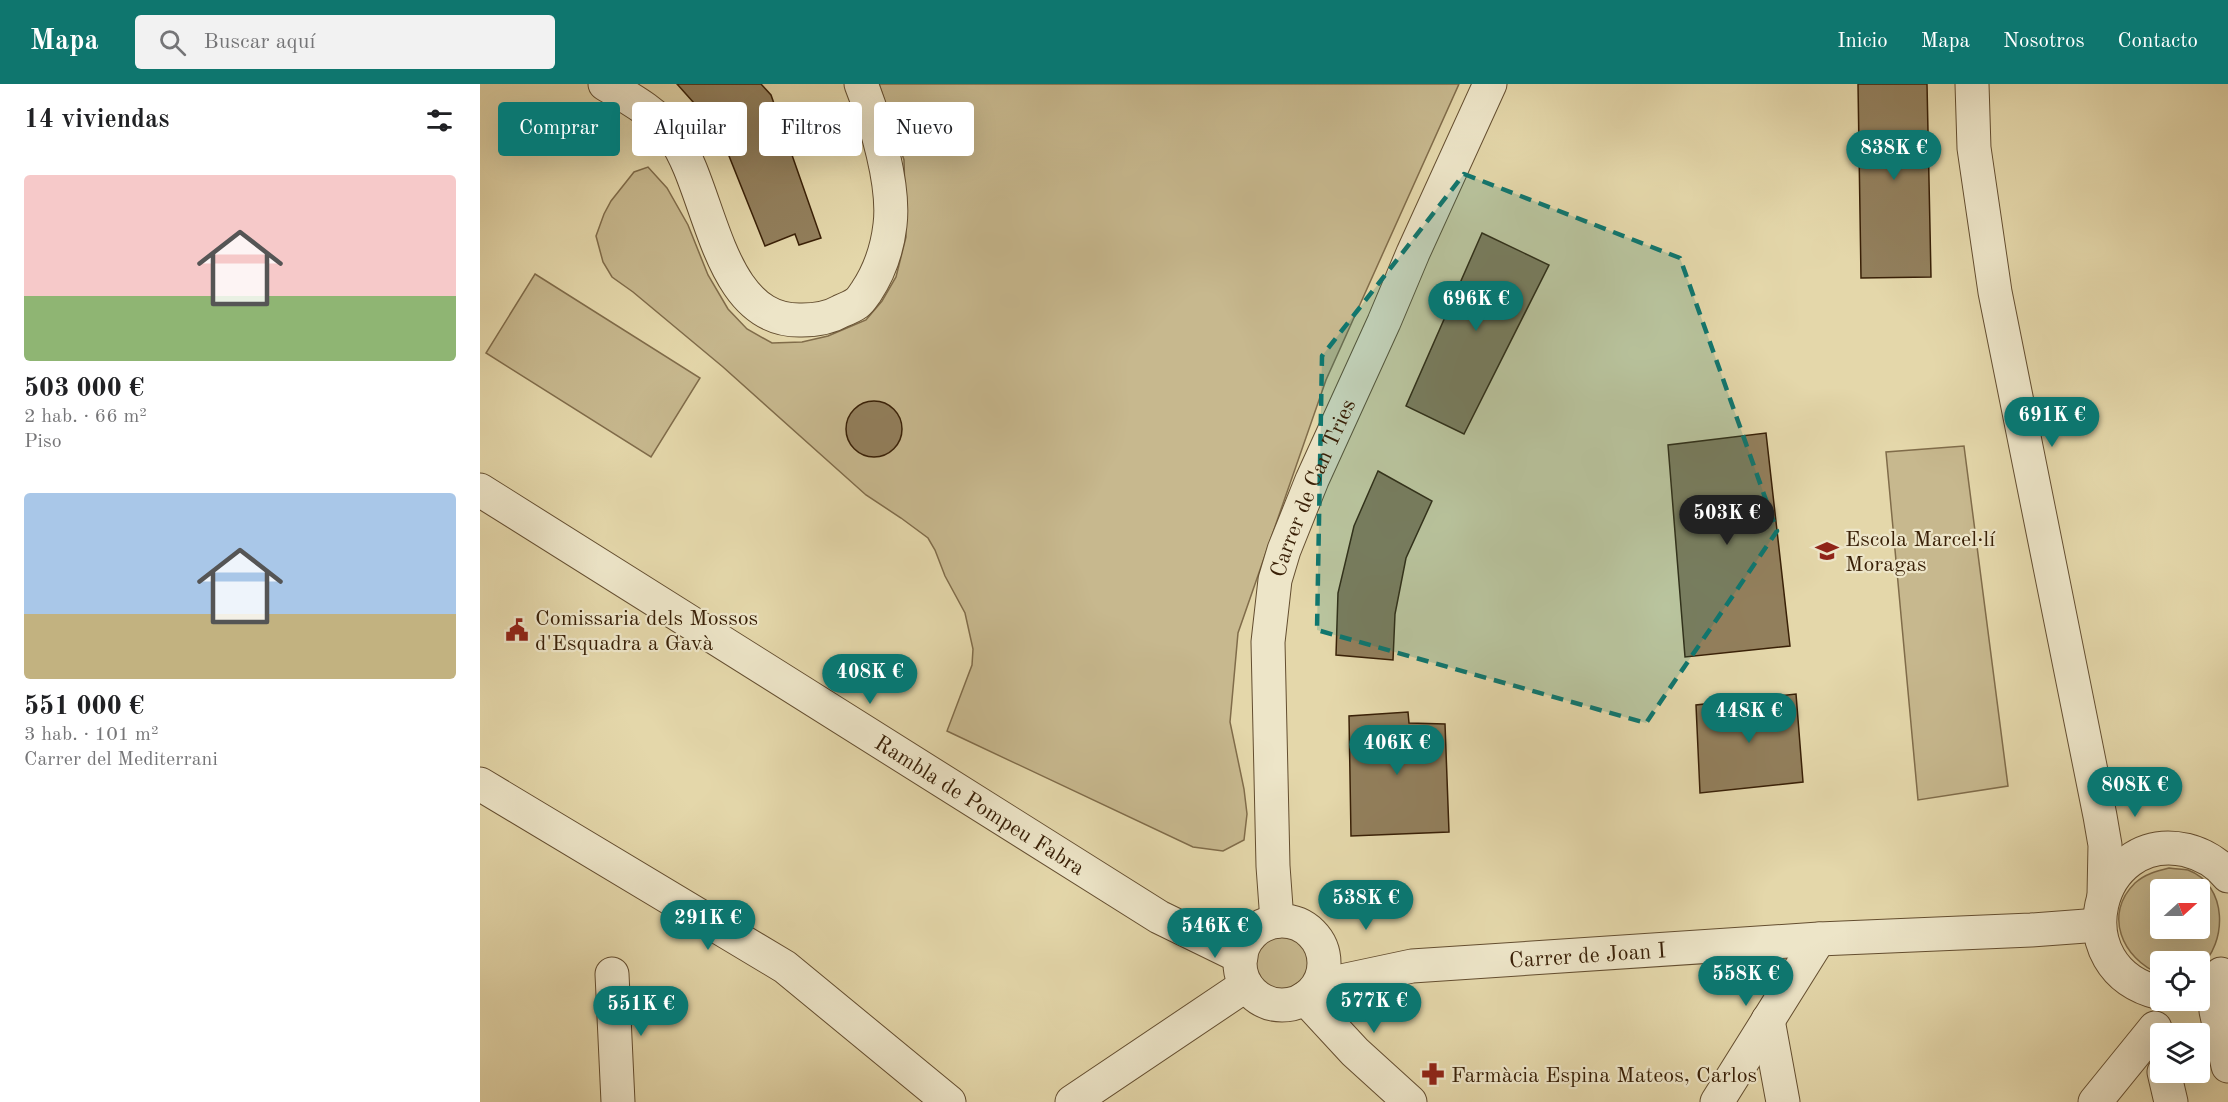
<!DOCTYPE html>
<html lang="es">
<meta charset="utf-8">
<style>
body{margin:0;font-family:"Old Standard TT",serif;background:#f2f2f2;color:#202124;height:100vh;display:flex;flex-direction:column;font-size:22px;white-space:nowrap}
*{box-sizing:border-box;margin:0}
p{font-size:20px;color:#757577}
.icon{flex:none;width:33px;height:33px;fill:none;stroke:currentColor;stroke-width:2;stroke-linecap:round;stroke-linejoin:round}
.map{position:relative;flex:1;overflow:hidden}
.details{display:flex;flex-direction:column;background:#fff;width:480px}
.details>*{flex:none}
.hud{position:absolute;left:18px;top:18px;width:570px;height:54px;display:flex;gap:12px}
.needle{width:39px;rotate:69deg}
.tools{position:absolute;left:1670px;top:795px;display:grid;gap:12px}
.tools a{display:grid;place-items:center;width:60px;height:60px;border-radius:6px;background:#fff;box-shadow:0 6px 24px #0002;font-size:30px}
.price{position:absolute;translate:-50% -51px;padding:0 14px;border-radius:21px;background:#0f766e;color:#fff;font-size:20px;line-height:39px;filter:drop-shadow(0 2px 3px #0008)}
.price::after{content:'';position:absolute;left:50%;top:36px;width:18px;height:14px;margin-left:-9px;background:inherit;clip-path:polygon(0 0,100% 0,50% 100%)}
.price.selected{background:#222;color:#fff}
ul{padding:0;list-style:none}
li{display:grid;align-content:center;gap:12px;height:318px;padding:0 24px}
li span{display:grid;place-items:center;height:186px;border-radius:6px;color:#555}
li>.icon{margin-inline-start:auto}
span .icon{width:108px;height:108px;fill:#fffc;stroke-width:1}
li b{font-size:26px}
h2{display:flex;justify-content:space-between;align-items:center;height:72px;padding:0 24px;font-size:26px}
.pill{padding:0 21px;border-radius:6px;background:#fff;box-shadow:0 6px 24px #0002;font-size:21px;line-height:54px}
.pill.selected{background:#0f766e;color:#fff}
header{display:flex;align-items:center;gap:36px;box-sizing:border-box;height:84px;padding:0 30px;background:#0f766e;color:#fff}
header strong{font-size:28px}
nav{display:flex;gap:33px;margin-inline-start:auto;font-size:21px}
.search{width:420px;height:54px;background:#f2f2f2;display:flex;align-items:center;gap:15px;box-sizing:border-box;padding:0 21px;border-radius:6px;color:#757577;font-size:22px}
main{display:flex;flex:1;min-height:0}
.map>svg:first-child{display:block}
.green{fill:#c7b88e;stroke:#806c4a;stroke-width:1.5;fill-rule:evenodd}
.building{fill:#927f5c;stroke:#392007;stroke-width:1.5}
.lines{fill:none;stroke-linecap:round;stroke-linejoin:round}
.minor-casing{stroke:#644e30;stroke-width:35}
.minor{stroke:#ede5c8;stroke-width:33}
.marked{fill:#0f766e;fill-opacity:0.2;stroke:#0f766e;stroke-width:4.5;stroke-dasharray:12 8;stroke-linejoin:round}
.labels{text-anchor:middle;stroke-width:4.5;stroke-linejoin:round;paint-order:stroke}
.street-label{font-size:22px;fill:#392007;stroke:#ede5c8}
.poi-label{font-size:22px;fill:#392007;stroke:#ede5c8;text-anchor:start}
</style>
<header>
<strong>Mapa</strong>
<div class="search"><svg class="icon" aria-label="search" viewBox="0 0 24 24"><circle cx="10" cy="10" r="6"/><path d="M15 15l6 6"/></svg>Buscar aquí</div>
<nav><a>Inicio</a><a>Mapa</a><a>Nosotros</a><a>Contacto</a></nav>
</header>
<main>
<section class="details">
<h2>14 viviendas<svg class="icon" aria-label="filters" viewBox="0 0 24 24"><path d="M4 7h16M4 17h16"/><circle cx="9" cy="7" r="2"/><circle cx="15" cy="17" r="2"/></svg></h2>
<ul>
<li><span style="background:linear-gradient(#f6c9c9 65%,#8fb573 0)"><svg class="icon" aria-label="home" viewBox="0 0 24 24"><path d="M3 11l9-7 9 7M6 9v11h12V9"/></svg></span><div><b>503 000 €</b><p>2 hab. · 66 m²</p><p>Piso</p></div></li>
<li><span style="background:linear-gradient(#a9c7e8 65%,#c2b280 0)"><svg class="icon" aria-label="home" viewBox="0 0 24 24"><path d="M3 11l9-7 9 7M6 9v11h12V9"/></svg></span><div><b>551 000 €</b><p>3 hab. · 101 m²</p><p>Carrer del Mediterrani</p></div></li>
</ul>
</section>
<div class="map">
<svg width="1748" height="1018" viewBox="0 0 1748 1018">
<rect width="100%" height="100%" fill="#e4d7aa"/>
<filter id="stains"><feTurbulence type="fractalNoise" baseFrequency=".00333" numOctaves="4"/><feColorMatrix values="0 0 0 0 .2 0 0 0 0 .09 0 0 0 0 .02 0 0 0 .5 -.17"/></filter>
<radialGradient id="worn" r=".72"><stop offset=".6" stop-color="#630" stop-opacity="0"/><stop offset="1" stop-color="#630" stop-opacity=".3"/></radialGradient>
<path class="green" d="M399,0H979L846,296L758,549L750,638L764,705L767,730L764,756L743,767L713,763L467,647L492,581L493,565L485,529L465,492L455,466L448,454L421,434L386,411L243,283L153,208L132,193L123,178L116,152L124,130L131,117L154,88L168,83L187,104L208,141L228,191L248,225L267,245L292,259L322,258L348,252L386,236L402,217L416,193L426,153L424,76Z
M55,190L220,294L171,373L6,269Z
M1484,362L1528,702L1438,716L1406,368Z
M1689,784C1695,785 1702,785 1708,786C1748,801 1748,859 1719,884V878H1680V890C1642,875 1623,830 1655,799C1665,790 1677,787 1689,784ZM1680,806H1719V844H1680Z
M774 879a30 30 0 1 1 60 0a30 30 0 1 1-60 0Z"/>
<path class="building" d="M197,0H281L291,11L341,154L319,161L315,150L285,162L239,47Z
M1378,0H1447L1451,193L1381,194Z
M1002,149L1069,181L984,350L926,322Z
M366 345a28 28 0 1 1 56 0a28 28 0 1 1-56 0Z
M1286,349L1310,562L1205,573L1188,361Z
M898,387L952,417L926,474L915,530L913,576L856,571L858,509L874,442Z
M1316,610L1323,698L1220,709L1216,621Z
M928,628L929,639L965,640L969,748L871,752L869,632Z"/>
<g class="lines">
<g class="minor-casing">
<g id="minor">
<path d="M125,0C149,14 177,29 193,52C232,106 236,239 322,236C336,236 349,234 361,227C366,225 373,222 377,219C381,216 383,212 386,208C400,187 407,167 410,141C415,101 396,38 381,0"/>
<path d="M1492,0L1494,64L1515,208L1620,732L1625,761L1624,811"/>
<path id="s1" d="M0,406L679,833L761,873"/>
<path d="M0,700L305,883L469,1018"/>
<path id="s2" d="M797,837L793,782L788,558L795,496L804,466L832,396L904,238L933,169L1010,0"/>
<circle cx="802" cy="879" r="42"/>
<path d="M132,890L138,1018"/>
<path d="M1741,890L1736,927L1748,982"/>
<path id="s3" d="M838,902L932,882L1339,855L1551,846L1619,841"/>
<path d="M1680,909C1580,885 1616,746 1706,766C1722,770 1738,779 1748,792"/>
<path d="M825,914L875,968L930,1018"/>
<path d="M1288,936L1303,1018"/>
<path d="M1684,988L1691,1018"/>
<path d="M592,1018L766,901"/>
<path d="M1237,1018L1339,855"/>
<path d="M1615,1018L1675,944"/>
</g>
</g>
<use href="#minor" class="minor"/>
</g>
<path class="marked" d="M984,90L1200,174L1297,447L1166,639L837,546L842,272Z"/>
<defs>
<g id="school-bare" transform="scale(1.8)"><path d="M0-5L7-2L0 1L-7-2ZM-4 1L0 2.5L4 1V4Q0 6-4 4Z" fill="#8f2418" stroke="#ede5c8" stroke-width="2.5" paint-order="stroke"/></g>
<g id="civic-bare" transform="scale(1.8)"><path d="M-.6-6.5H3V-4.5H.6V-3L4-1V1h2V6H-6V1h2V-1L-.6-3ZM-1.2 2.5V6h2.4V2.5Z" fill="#8f2418" stroke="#ede5c8" stroke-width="2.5" paint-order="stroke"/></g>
<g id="pharmacy-bare" transform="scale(1.8)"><path d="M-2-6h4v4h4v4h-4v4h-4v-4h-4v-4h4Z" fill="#8f2418" stroke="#ede5c8" stroke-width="2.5" paint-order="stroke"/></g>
</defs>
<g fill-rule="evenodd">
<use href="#school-bare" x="1347" y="467"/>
<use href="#civic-bare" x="37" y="546"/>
<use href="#pharmacy-bare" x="953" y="990"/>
</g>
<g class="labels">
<g class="street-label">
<text dy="8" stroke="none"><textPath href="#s2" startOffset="441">Carrer de Can Tries</textPath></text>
<text dy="8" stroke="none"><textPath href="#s1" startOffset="591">Rambla de Pompeu Fabra</textPath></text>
<text dy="8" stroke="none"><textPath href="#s3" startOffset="272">Carrer de Joan I</textPath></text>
</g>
<g class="poi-label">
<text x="1365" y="462">Escola Marcel·lí<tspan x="1365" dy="25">Moragas</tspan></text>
<text x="55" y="541">Comissaria dels Mossos<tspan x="55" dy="25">d'Esquadra a Gavà</tspan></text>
<text x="971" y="998">Farmàcia Espina Mateos, Carlos</text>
</g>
</g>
<rect width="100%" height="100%" filter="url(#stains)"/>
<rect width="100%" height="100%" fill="url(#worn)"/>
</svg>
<div class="tools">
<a><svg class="needle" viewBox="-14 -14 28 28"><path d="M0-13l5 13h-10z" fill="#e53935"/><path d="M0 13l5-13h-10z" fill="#757577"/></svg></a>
<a><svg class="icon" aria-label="locate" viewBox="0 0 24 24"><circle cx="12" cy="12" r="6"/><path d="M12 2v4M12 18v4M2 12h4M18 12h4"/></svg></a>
<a><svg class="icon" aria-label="layers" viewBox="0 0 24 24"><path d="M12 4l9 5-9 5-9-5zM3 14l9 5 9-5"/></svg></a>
</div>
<b class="price" style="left:1414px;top:97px">838K €</b>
<b class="price" style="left:996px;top:248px">696K €</b>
<b class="price" style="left:1572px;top:364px">691K €</b>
<b class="price selected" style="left:1247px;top:462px">503K €</b>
<b class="price" style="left:390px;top:621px">408K €</b>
<b class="price" style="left:1269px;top:660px">448K €</b>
<b class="price" style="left:917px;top:692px">406K €</b>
<b class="price" style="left:1655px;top:734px">808K €</b>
<b class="price" style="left:886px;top:847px">538K €</b>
<b class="price" style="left:228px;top:867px">291K €</b>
<b class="price" style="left:735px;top:875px">546K €</b>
<b class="price" style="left:1266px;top:923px">558K €</b>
<b class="price" style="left:894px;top:950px">577K €</b>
<b class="price" style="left:161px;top:953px">551K €</b>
<div class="hud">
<a class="pill selected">Comprar</a>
<a class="pill">Alquilar</a>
<a class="pill">Filtros</a>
<a class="pill">Nuevo</a>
</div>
</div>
</main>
